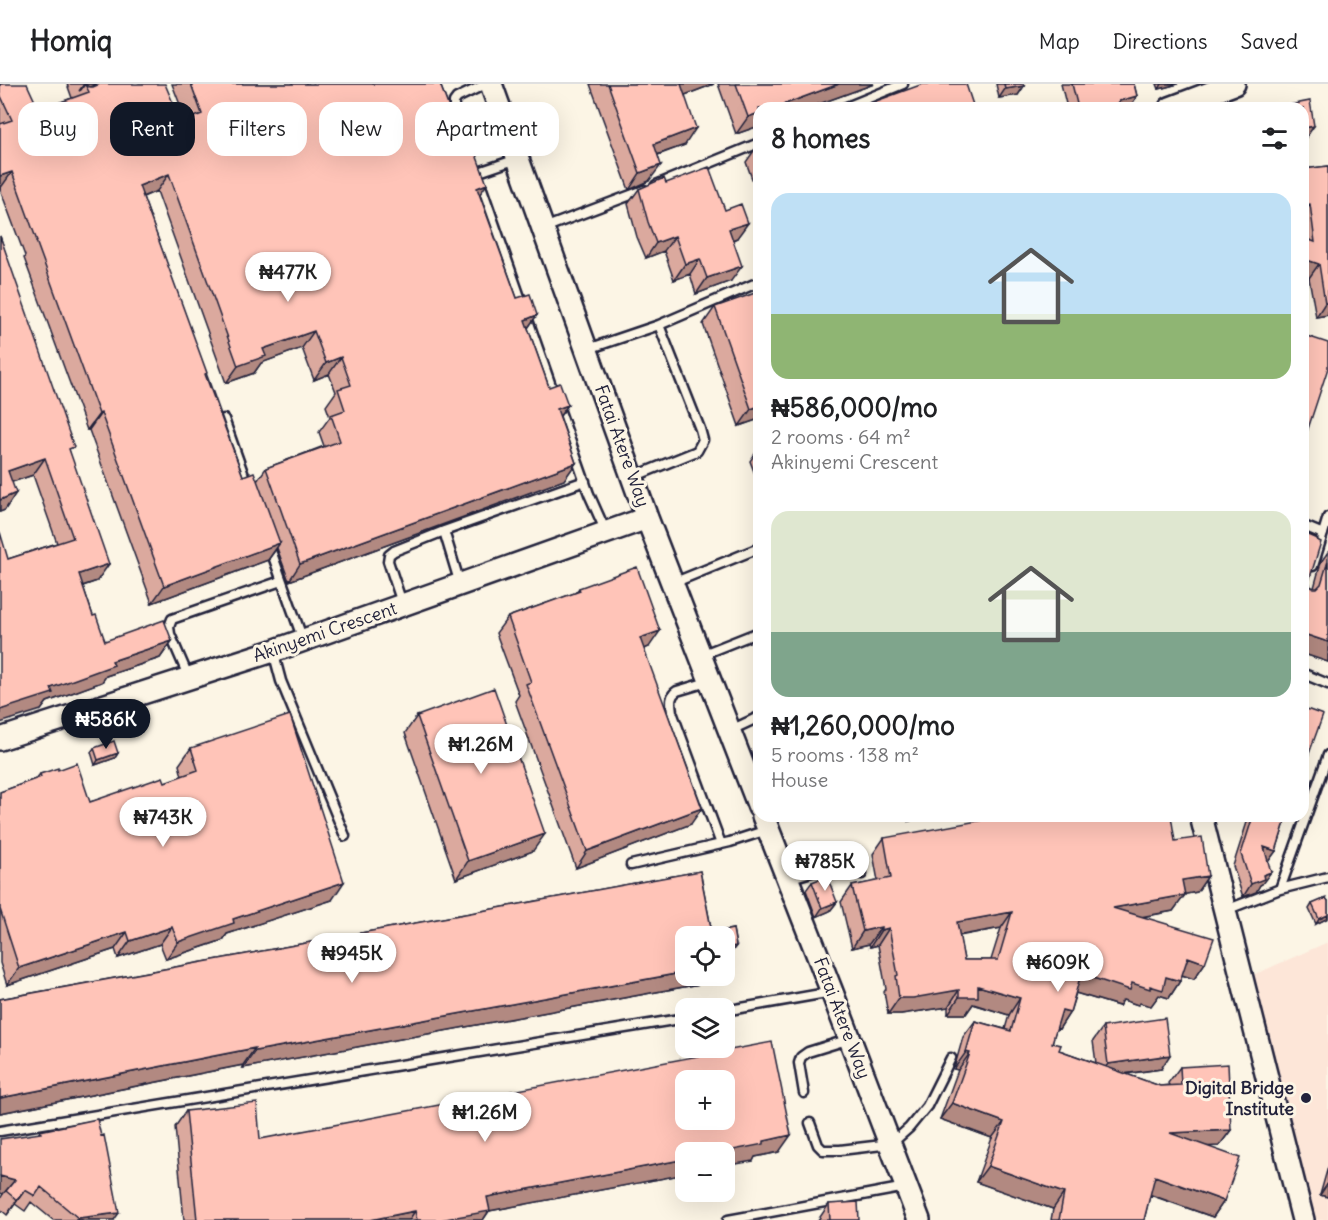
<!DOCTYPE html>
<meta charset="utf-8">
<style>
body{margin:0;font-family:Delius,sans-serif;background:#f6f6f6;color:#202124;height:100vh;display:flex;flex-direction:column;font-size:22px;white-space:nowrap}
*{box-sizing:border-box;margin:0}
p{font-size:20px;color:#757577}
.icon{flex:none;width:33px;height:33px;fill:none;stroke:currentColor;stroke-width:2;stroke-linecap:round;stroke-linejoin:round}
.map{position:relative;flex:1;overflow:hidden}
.side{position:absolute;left:753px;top:18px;width:556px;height:720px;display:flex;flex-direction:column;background:#fff;border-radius:18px;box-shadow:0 6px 24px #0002}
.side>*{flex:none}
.top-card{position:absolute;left:18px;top:18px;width:570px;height:54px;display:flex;gap:12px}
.fabs{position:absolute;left:675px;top:842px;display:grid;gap:12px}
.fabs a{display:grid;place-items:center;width:60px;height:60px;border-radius:12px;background:#fff;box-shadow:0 6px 24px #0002;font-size:30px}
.price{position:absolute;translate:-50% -51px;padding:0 14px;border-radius:21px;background:#fff;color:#222;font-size:20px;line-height:39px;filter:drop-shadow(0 2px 3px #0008)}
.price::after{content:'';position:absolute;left:50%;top:36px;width:18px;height:14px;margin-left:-9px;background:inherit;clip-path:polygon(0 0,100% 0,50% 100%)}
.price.active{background:#111827;color:#fff}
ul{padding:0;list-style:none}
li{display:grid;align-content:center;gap:12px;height:318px;padding:0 18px}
li span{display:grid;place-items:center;height:186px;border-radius:18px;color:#555}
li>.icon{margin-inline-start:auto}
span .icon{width:108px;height:108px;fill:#fffc;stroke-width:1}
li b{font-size:26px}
h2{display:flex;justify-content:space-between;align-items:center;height:72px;padding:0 18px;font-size:26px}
.chip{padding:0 21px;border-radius:18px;background:#fff;box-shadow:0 6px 24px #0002;font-size:21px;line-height:54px}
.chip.active{background:#111827;color:#fff}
header{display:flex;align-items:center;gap:36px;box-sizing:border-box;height:84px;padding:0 30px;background:#fff;border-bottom:2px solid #e0e0e0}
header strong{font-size:28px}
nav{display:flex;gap:33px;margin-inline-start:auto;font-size:21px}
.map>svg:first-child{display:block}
.built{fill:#fde6d8}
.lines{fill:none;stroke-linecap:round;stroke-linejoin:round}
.service-casing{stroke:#22223b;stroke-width:13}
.tertiary-casing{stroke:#22223b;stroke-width:26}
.service{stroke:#fcf5e5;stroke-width:8}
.tertiary{stroke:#fcf5e5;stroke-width:21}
.wall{fill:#dba99e;stroke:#22223b;stroke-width:1.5;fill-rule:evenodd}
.shaded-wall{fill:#b28981;stroke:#22223b;stroke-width:1.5}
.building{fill:#ffc4b8;stroke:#22223b;stroke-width:1.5;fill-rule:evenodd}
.poi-dot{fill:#22223b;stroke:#fcf5e5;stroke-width:2}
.labels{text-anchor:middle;stroke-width:6;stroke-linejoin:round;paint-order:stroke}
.street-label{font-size:18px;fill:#22223b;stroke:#fcf5e5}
.poi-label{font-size:18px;font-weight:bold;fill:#22223b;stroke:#fcf5e5;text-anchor:end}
</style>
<header>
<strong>Homiq</strong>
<nav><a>Map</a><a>Directions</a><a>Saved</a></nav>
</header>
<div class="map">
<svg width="1328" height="1136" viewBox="0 0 1328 1136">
<rect width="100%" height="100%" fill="#fcf5e5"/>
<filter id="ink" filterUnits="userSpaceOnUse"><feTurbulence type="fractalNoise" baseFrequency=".0167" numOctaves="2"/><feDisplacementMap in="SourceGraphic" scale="12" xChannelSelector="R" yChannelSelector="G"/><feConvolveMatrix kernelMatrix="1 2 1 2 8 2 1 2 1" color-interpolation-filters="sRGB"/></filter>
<g filter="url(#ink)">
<path class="built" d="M1328,858V1136H1315L1251,892Z"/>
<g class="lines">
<g class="service-casing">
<path id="service" d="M844,24L903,0
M462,48L454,26V18L457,14L486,0
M476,89L517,75
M479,96L589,410L606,448
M656,101L759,59
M544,144L644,106
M659,241L759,198
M588,265L659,241L700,345L703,356L697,367L633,393
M224,335L247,400
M1304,442L1323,450
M444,447L460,500
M269,461L303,556
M1313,482L1328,433
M673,499L759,464
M402,519L388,477L389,471L394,467L444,447L585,397
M273,567L281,597L345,752
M701,571L759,548
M1304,590L1328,600
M189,594L170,550L169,543L172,535L281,497
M711,597L677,607C669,612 671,620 672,628L721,760
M731,646L759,633
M631,781L730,758L767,746
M788,795L828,783H841L862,790
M1280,805L1328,671
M1226,826L1280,805L1328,793
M724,927L832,908
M804,1009L799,979L801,973L808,968L850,955
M810,1039L818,1061L823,1066H840L891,1060L909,1044L927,1022L951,974
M0,1047L686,934
M728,1136L906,1103"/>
</g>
<g class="tertiary-casing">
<path id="tertiary" d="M491,0L647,434L759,723
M1170,24L1234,0
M0,655L273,567L647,434
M763,732L832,908L919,1136
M1201,732L1303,1136"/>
</g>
<use href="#service" class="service"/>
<use href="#tertiary" class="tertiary"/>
</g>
<path class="wall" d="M0,0L39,26L72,14L67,0H97L89,3L181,38L186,36L172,0H440L455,40L475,68L480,110L517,214L537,231L528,244L549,303L568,321L560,332L576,379L564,396L289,497L277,464L268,476L152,519L89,346H87L24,174L25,172L0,105ZM157,107L226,299L254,289L261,279L302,264L314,296L329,290L336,308L326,322L330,333L319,348L324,362L266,384L257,397L243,392L143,113Z
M590,0H714L685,11V61L658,71L649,97L629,106Z
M718,0H874L808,24H759V42L736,50Z
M996,0H1023L1024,2L1018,11L999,14Z
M1061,0H1134L1137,12L1130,23L1128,24H1067Z
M1157,0H1178L1159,5Z
M759,60V114L746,78L758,61Z
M1328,82V231L1316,233L1309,194L1304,192V85Z
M666,99L725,126L737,154L733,156L731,197L696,210L690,190L674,196L664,167L646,174L637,153L628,120L639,105Z
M0,152L70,369L97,497L83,502L93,532L105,557H172L160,574L106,592L102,598L47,618L41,626L8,475L57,459L33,391L12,398L5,426L0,428Z
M759,210V336V335L739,342L703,240L715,223Z
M759,364V398H758L750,377Z
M1304,449L1309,497L1310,502L1314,504L1321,478L1328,468V578L1304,570Z
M759,480V492L756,484Z
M579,504L649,563L644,565L691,740L576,784L515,617L519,611L496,549L508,533L575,509Z
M417,632L533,767L456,795L405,649Z
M94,664L118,669L115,674L95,681L91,668Z
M191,664L332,816L227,850L223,856L166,875L160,860L118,874L115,865L7,901L0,879V708L36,695L40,690L58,686L90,718L165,698L182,692L179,681Z
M907,732H926L909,737Z
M1249,732H1287L1276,767L1268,778L1262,800L1260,801L1256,808L1243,813L1233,782Z
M884,754L1175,757L1208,792L1197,808L1185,810L1173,827L1142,833L1205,879L1194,895L1182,891L1180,897L1169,914L1159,911L1151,922L1140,919L1138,921L1123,916L1119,922L1076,909L1070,928L1059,945L1056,944L1052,959L1059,966L1096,979L1093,957L1103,943L1161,985L1126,990L1160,1002L1169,1001L1168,999L1180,983L1231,1046L1219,1062H1208L1224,1117L1213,1133L1150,1111L1144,1136H1051L1053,1125L976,1098L992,1054L940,1035L958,986L954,985L963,953L975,937L1005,945L1009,931L973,920L966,930H948V923L901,930H888L884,908L886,905L878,861L870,863L869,860L852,864L841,818L852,802L878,797L873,770ZM1001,844L991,876H964L959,852Z
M700,787L712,849L733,845L736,862L724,878V852H686V891H711L705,899L243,984V981L0,1029V915Z
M812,798L837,818L830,827L816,833L806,806Z
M1328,817V834L1316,840L1309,825L1312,820Z
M186,1027L260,1055L779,1068L755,1073L753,1077L686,1068V1090L489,1127L483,1136H184L175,1043Z
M40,1047L114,1136H53L31,1118L25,1127L15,1120L7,1131L0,1125V1115Z
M1328,1083V1113L1320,1111Z
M829,1120L859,1136H818Z"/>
<path class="shaded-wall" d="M84,0H97L87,4L85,0L81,6L79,7Z
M681,0H714L669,17Z
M839,0H874L808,24H774Z
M1162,0H1178L1159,5Z
M1024,2L1018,11L999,14L1005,5Z
M1137,12L1130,23L1099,24L1119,17Z
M759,29V42L736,50L748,33Z
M1314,42L1305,55L1304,56V44Z
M696,44L685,61L642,76L654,60Z
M661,81L649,97L629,106L640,89Z
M12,88L0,105V92Z
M169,90L157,107L127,119L139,102Z
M487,100L475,117L477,104Z
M1310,120L1304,128V121Z
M748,139L737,154L718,161L729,145Z
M675,152L664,167L646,174L656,159Z
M700,175L690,190L674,196L685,180Z
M1304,175L1319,180L1309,194L1304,192Z
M742,182L731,197L696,210L707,194Z
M1325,219H1328V231L1316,233Z
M537,231L525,248V236Z
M314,247L302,264L261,279L254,289L226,299L238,282L263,265Z
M341,273L329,290L314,296L326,279Z
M568,321L556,337L557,325Z
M759,322V335L739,342L751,325Z
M101,329L89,346H87L99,330Z
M45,374L33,391L0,402L8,387Z
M576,379L564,396L289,497L300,480Z
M16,409L5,426L0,428V416Z
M280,459L268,476L152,519L164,502Z
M109,480L97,497L67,507L79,490Z
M660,547L649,563L628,571L640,554Z
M1304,550L1328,558V578L1304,570Z
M172,557L160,574L106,592L102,598L47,618L41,626L0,639V626L112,577Z
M118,669L115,674L95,681L98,676Z
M702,724L691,740L576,784L587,767Z
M913,732H926L909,737Z
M545,750L533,767L456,795L468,777Z
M1264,763L1276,767L1267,779Z
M1271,788L1262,800L1260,801L1256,808L1243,813L1251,800L1263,791Z
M1208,792L1197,808L1171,813L1182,796Z
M344,798L332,816L227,850L223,856L166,875L178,858L233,835Z
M1185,811L1173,827L1102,840L1113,824Z
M837,818L830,827L816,833L822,824Z
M1012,828L1001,844L945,854L957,838Z
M1328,831V834L1316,840L1319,835Z
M172,843L160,860L118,874L130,857Z
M881,843L869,860L852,864L863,847Z
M889,844L878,861L870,863L881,846Z
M127,848L115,865L7,901L19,884Z
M736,862L724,878V864Z
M1188,873L1205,879L1194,895L1176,889Z
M686,888V891H711L705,899L243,984L255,967Z
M1081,890L1150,902L1166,893L1180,897L1169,914L1159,911L1151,922L1140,919L1138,921L1123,916L1119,922L1069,907Z
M978,902L1020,914L1009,931L973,920L966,930H948L959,913Z
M959,906L948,923L901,930H888L899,914Z
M1062,926L1070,928L1059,945L1050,942Z
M255,964L243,981L0,1029V1014Z
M966,968L970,969L958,986L954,985Z
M1170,971L1161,985L1098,993L1108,980Z
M952,1019L1004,1038L992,1054L940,1035Z
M1231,1046L1219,1062L1159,1065L1170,1049Z
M791,1051L779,1068L755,1073L753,1077L724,1082V1068L764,1057Z
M686,1075V1090L489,1127L483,1136H440L487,1113Z
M988,1082L1064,1109L1053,1125L976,1098Z
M0,1092L15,1096L3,1110L0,1109Z
M1155,1092L1224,1117L1213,1133L1143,1108Z
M1328,1099V1113L1320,1111Z
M25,1106L15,1120L7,1131L17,1116Z
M415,1127L409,1136H370Z
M119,1129L114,1136H77L78,1134Z"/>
<path class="building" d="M0,0H27L39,26L89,8L85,0L89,3H93L100,0H165L181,38L202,30L191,0H440L455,40L467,35L477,64L474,65L487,100L477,104L517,214L530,210L537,231L525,236L549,303L560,299L568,321L557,325L576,379L300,480L266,384L340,357L331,331L345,326L338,305L351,301L341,273L326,279L314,247L263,265L266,272L238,282L169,90L139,102L207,289L205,290L243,392L254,388L280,459L164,502L101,329L99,330L36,157H37L12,88L0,92V40L12,36L0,10Z
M608,0H681L696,44L654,60L661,81L640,89Z
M736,0H839L774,24H759V29L748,33Z
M923,0H966L974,24H857Z
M1004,0H1023L1024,2L1005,5Z
M1072,0H1134L1137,12L1119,17V19L1099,24H1078Z
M1310,17L1314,42L1304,44V24H1274Z
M1328,82V219H1325L1319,180L1304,175V154L1315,158L1310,120L1304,121V85Z
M709,83L725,126L741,120L748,139L729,145L742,182L707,194L700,175L685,180L675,152L656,159L648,138L639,105L664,94L666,99Z
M0,152L74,363L69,365L109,480L79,490L93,532L96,531L105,557L164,536L172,557L112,577L114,581L51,604L53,609L0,626V448L8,475L73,454L45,374L8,387L16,409L0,416Z
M758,208L759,210V322L751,325L715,223Z
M1304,251L1328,259V284L1304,357Z
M1304,449L1318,455L1317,456L1321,458L1309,497L1310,502L1313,504H1317L1321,500L1328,477V558L1304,550Z
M637,483L660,547L640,554L702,724L587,767L526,600L531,598L508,533L580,507L579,504Z
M494,604L545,750L468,777L417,632Z
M1304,624L1323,631L1306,678H1304V680Z
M290,631L344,798L233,835L234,839L178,858L172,843L130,857L127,848L19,884L0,825V708L41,693L40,690L58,684V686L77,679L90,718L163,693L165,698L198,686L191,664Z
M114,657L118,669L98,676L94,664Z
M1005,732H1171L1175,757L1202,753L1208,792L1182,796L1185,811L1113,824L1214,854L1205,879L1188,873L1180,897L1166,893L1163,906L1150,902V905L1132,899L1130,906L1081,890L1070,928L1062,926L1052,959L1061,961L1059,966L1160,1002L1181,1001L1180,983L1228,980L1231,1046L1170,1049L1240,1074L1224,1117L1155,1092L1144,1136H1059L1064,1109L988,1082L1004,1038L952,1019L970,969L966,968L975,937L1011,947L1020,914L978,902V913H959V906L913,914H899L896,892L898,891L889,844L881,846V843L863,847L852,802L891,794L884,754ZM1012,828L998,876H964L957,838Z
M1253,732H1287L1276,767L1264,763L1271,788L1263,791L1264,795L1251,800L1241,770Z
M700,787L712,849L733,845L736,862L724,864V852H686V888L255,967V964L0,1014V915Z
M827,792L837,818L822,824L812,798Z
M1326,814L1328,817V831L1319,835L1312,820Z
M1165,934L1170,971L1108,980L1103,943Z
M772,958L791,1051L764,1057V1060L723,1068H686V1075L487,1113L490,1127L440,1136H417L415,1127L370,1136H197L186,1027L257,1019L260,1055ZM686,996H724V1035H686Z
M97,1035L101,1052L104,1051L119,1129L78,1134L41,1103L35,1112L25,1106L17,1116L6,1107L15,1096L0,1092V1055L41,1049L40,1047Z
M858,1118L859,1136H830L829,1120Z"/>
</g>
<circle class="poi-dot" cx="1306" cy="1014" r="6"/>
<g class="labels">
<g class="street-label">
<text transform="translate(622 362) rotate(70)" y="6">Fatai Atere Way</text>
<text transform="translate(325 548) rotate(-19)" y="6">Akinyemi Crescent</text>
<text transform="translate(842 934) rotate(69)" y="6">Fatai Atere Way</text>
</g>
<g class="poi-label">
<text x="1294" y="1010">Digital Bridge<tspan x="1294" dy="21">Institute</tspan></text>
</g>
</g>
</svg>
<div class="fabs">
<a><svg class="icon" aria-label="locate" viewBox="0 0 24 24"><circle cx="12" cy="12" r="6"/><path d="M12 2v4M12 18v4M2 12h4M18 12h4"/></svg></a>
<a><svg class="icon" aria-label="layers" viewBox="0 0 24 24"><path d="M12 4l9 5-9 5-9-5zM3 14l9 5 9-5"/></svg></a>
<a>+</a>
<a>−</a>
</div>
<b class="price" style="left:288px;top:219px">₦477K</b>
<b class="price active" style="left:106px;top:666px">₦586K</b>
<b class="price" style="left:481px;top:691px">₦1.26M</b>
<b class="price" style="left:163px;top:764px">₦743K</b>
<b class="price" style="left:825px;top:808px">₦785K</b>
<b class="price" style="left:352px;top:900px">₦945K</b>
<b class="price" style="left:1058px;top:909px">₦609K</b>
<b class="price" style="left:485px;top:1059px">₦1.26M</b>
<div class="top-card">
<a class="chip">Buy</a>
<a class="chip active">Rent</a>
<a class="chip">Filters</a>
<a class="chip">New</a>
<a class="chip">Apartment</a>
</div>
<section class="side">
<h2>8 homes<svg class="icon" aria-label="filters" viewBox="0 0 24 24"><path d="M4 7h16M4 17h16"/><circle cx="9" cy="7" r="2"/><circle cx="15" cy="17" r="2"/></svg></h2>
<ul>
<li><span style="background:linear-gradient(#bfe0f5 65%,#8fb573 0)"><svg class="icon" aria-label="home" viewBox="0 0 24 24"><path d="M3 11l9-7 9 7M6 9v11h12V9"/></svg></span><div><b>₦586,000/mo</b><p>2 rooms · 64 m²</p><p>Akinyemi Crescent</p></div></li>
<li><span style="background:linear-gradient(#dfe7d0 65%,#7fa58c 0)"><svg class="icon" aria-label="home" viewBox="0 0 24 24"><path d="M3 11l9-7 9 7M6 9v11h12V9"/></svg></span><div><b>₦1,260,000/mo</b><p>5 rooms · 138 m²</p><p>House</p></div></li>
</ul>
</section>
</div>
